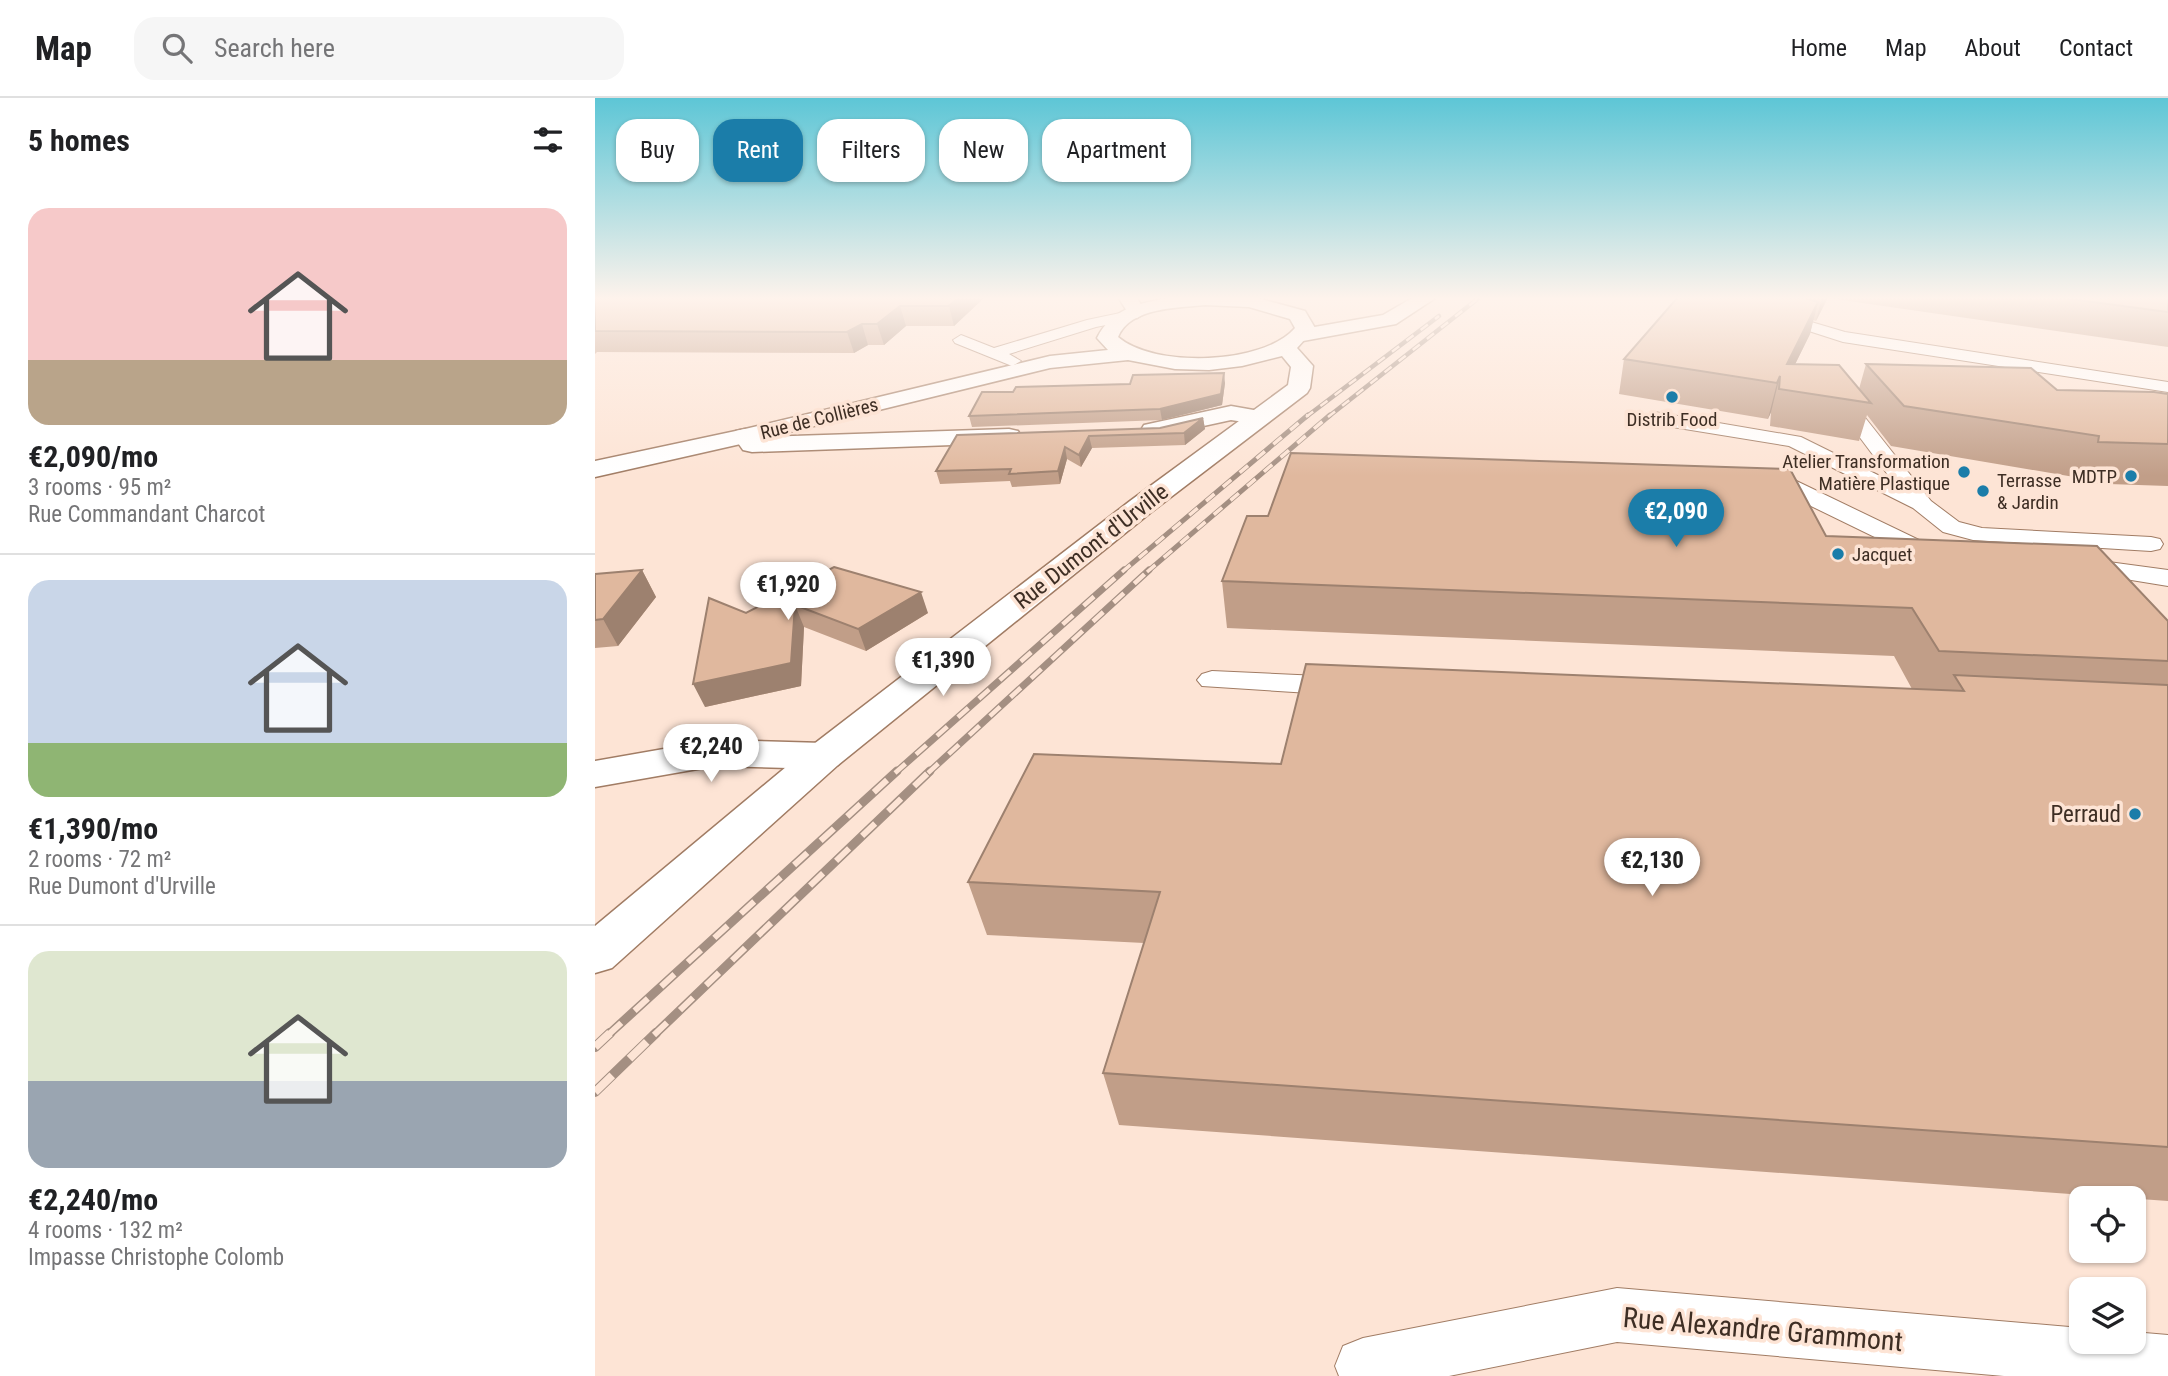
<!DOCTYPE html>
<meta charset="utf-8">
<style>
body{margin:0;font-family:"Roboto Condensed",sans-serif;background:#f6f6f6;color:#202124;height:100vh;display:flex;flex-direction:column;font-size:26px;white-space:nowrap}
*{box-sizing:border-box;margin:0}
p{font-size:23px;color:#757577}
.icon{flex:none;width:38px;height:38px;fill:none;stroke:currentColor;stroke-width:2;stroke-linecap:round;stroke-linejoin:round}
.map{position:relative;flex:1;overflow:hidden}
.drawer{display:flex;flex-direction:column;background:#fff;width:595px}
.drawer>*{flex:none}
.guide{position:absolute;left:21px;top:21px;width:665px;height:63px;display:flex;gap:14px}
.buttons{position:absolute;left:1474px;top:1088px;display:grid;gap:14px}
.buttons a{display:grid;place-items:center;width:77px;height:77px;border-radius:14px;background:#fff;box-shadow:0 2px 5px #0004;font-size:35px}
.price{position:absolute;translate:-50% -60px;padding:0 16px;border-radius:24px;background:#fff;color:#222;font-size:23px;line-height:46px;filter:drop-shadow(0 2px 4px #0008)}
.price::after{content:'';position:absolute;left:50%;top:42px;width:21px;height:16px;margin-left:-10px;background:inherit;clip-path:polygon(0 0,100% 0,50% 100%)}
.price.current{background:#1b7da9;color:#fff}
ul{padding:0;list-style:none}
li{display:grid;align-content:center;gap:14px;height:371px;padding:0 28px}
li+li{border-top:2px solid #e0e0e0}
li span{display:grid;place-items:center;height:217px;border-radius:21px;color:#555}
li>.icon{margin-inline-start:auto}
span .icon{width:126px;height:126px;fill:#fffc;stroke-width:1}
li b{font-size:30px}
h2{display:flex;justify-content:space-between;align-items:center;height:84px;padding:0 28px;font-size:30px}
.tag{padding:0 24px;border-radius:21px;background:#fff;box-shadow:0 2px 5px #0004;font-size:24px;line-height:63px}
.tag.current{background:#1b7da9;color:#fff}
header{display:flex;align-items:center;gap:42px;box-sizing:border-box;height:98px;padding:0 35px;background:#fff;border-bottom:2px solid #e0e0e0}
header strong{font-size:33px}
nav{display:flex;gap:38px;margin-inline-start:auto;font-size:24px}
.search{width:490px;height:63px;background:#f6f6f6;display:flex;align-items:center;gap:18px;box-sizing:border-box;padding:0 24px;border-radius:21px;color:#757577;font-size:26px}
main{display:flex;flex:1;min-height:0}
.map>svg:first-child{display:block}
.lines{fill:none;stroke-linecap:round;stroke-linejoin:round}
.lane-casing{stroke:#a17c64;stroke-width:2}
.street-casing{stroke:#a17c64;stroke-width:3}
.secondary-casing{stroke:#a17c64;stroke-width:3}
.lane{fill:#fff;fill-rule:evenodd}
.street{fill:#fff;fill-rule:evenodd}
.secondary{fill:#fff;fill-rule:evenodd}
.rail-far4-casing{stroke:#a48f82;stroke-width:4.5}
.rail-far3-casing{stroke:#a48f82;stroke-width:5}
.rail-far2-casing{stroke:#a48f82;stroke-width:7}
.rail-far1-casing{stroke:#a48f82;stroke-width:9}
.rail-casing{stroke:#a48f82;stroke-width:10}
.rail-far4{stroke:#fde4d5;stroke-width:2.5;stroke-dasharray:9;stroke-linecap:butt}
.rail-far3{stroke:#fde4d5;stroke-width:3.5;stroke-dasharray:11;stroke-linecap:butt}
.rail-far2{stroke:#fde4d5;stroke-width:4.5;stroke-dasharray:14;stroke-linecap:butt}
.rail-far1{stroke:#fde4d5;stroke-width:6;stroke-dasharray:18;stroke-linecap:butt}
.rail{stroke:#fde4d5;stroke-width:8;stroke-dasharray:24;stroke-linecap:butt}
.wall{fill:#c19e88}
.shaded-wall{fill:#9d816f}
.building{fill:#e0b89e;stroke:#9d816f;stroke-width:2}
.poi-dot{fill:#1b7da9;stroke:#fde4d5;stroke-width:2.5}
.labels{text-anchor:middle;stroke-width:7;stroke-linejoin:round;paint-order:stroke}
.far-street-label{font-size:19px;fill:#3e2e24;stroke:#fde4d5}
.far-poi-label{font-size:19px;fill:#3e2e24;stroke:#fde4d5;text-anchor:end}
.street-label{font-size:23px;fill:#3e2e24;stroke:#fde4d5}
.poi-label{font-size:23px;fill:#3e2e24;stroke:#fde4d5;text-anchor:end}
.near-street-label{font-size:28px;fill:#3e2e24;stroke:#fde4d5}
</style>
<header>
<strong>Map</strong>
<div class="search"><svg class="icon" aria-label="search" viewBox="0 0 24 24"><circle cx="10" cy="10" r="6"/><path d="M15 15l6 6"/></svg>Search here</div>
<nav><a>Home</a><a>Map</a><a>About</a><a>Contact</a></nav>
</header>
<main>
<section class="drawer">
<h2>5 homes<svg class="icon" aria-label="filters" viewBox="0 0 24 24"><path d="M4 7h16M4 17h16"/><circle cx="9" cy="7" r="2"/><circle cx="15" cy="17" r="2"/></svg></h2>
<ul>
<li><span style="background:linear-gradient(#f6c9c9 70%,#b9a48a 0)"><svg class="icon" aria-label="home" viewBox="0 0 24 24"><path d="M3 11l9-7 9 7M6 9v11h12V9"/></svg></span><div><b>€2,090/mo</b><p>3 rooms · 95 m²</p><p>Rue Commandant Charcot</p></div></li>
<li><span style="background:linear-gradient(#c9d6e8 75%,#8fb573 0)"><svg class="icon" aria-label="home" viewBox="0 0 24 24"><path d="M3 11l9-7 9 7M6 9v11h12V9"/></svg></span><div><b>€1,390/mo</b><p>2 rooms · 72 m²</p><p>Rue Dumont d'Urville</p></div></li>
<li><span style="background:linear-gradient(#dfe7d0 60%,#9aa5b1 0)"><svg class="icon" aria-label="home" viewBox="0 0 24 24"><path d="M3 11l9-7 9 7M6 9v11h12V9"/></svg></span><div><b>€2,240/mo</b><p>4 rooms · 132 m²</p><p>Impasse Christophe Colomb</p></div></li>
</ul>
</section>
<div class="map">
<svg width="1573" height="1278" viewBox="0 0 1573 1278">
<rect width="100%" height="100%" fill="#fde4d5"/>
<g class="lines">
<g class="lane-casing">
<path id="lane" d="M1108,199H1132L1250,234L1573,284V294L1248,244Z
M530,214L536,216L538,219L536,222L501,229L414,256L426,263L417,268L360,245L358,242L366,237L399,250L492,222Z
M1242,291L1249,293L1336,403L1364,424L1387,430L1556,439L1565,441L1568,446L1565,451L1556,453L1378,442L1348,434L1318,410L1194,348L1059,326L1049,320L1059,314L1206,339L1299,385L1233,297Z
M1169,376L1191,378L1351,455L1354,460L1351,465L1342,467L1333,465L1179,390L1161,388L1158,383L1161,378Z
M1484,460L1573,472V488L1475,472L1472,467L1475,462Z
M617,573L746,579L756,582L761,588L756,594L746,597L607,588L602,582L607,576Z
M1022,1190L1486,1230V1244H1538V1234L1573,1237V1278H1409L1022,1244L854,1278H744L740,1268L748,1248L768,1240Z"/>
</g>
<g class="street-casing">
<path id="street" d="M523,199H541L551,214L542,220L535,218Z
M819,199H842L801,226L708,243L701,241L698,237L701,233L708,231L788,217Z
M636,308L670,314L674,319L670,324L662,326L636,322L558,339L549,337L546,332L549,327Z
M150,331L159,333L164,339L414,331L423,333L426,338L423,343L414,345L157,354L148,352L138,338L141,333Z
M120,642L229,645L243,649L249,658L243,667L229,671L120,668L0,689V663Z"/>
</g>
<g class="secondary-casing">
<path id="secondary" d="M580,199H659L710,213L720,230L702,250L718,268L715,290L712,295L555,415L243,667L17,870L0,875V828L215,649L535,403L693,287L696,269L687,258L647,268L614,272L580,271L533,262L455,270L150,345L0,379V363L150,331L455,258L513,252L502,240C517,209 549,204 580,199ZM610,207L654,209L695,221L700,230C668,267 559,270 523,239C535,209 583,210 610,207Z"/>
</g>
<use href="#lane" class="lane"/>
<use href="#street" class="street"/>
<use href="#secondary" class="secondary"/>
<g class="rail-far4-casing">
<path id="rail-far4" d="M711,319L844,218
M733,319L885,199"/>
</g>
<g class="rail-far3-casing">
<path id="rail-far3" d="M527,474L713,317
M552,474L735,317"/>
</g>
<g class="rail-far2-casing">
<path id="rail-far2" d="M300,675L529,472
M333,675L554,472"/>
</g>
<g class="rail-far1-casing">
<path id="rail-far1" d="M13,937L302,673
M59,937L335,673"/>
</g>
<g class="rail-casing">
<path id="rail" d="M0,949L15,935
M0,994L61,935"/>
</g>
<use href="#rail-far4" class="rail-far4"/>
<use href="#rail-far3" class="rail-far3"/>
<use href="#rail-far2" class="rail-far2"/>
<use href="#rail-far1" class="rail-far1"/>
<use href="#rail" class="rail"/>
</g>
<path class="wall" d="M0,199H390L359,228H311L289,247H273L259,255L2,254L0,256Z
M1083,199H1573V249L1233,200L1221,223L1218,222L1215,236L1200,266L1264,291L1271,266L1462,292L1573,296V388L1484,385L1485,380L1296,348L1272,317L1264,343L1175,328L1176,314L1173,321L1024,296L1029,261Z
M630,285L627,307L567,322L377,329L374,318L418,294Z
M608,320L610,331L590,347L497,350L486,369L472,361L465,386L417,389L415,383L345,386L341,373L362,337L565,330Z
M1231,438L1573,563V1103L524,1027L508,975L549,845L392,837L373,784L686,666L1317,591L1299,558L632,530L627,483Z
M239,469L333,515L271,553L209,529L206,588L110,609L151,515Z
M47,472L61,499L23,548L0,550V476Z"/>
<path class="shaded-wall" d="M364,199H390L359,228L354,208Z
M1227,199H1233L1221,223Z
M1223,204L1215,236L1188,291L1192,266Z
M305,208L311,228L289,247L282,226Z
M267,226L273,247L259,255L252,234Z
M629,275L630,285L627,307L567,322L565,311Z
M1185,278L1176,314L1173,321L1182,285Z
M608,320L610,331L590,347L589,335Z
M494,338L497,350L486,369L484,357Z
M470,349L472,361L465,386L463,373Z
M47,472L61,499L23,548L8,521Z
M326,494L333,515L271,553L263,531Z
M200,507L209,529L206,588L110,609L98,586Z"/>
<path class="building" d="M0,199H364L354,208H305L282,226H267L252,234L0,233Z
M1083,199H1207L1223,204L1192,266L1244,267L1276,305L1184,291L1185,278L1182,285L1029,261Z
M1460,199H1573V214Z
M1271,266L1436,270L1462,292L1559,294L1573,296V346L1503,344L1504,338L1309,308Z
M629,275L626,296L565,311L374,318L387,294H418L421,289L535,286L538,277Z
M608,320L589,335L494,338L484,357L470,349L463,373L414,376L416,371L341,373L362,337L565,330Z
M696,355L1195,371L1231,438L1502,448L1573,523V563L1344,553L1317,510L627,483L652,418H673Z
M239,469L326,494L263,531L200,507L196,565L98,586L114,500L151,515Z
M47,472L8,521L0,522V476Z
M711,566L1369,593L1359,577L1573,587V1049L508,975L565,794L373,784L439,656L686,666Z"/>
<linearGradient id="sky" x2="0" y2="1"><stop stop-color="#5dc6d6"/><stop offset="0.53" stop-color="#fef3ec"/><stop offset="1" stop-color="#fef3ec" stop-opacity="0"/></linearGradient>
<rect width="1573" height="378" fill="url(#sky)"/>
<g class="poi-dot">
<circle cx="1077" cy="299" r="7"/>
<circle cx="1369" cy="374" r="7"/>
<circle cx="1536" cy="378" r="7"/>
<circle cx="1388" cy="393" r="7"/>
<circle cx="1243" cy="456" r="7"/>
<circle cx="1540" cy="716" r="7"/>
</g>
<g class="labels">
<g class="far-street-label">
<text transform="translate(224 320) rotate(-14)" y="7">Rue de Collières</text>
</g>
<g class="far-poi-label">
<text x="1077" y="328" text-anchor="middle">Distrib Food</text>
<text x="1355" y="370">Atelier Transformation<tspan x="1355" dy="22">Matière Plastique</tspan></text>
<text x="1522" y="385">MDTP</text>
<text x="1402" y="389" text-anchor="start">Terrasse<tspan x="1402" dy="22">&amp; Jardin</tspan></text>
<text x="1257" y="463" text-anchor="start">Jacquet</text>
</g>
<g class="street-label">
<text transform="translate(496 448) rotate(-38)" y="8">Rue Dumont d'Urville</text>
</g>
<g class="poi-label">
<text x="1526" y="724">Perraud</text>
</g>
<g class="near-street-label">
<text transform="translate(1168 1231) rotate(5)" y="10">Rue Alexandre Grammont</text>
</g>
</g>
</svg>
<div class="buttons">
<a><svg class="icon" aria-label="locate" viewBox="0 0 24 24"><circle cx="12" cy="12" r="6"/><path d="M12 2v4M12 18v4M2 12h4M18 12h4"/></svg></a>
<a><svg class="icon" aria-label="layers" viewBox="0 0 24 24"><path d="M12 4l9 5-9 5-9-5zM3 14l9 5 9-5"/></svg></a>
</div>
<b class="price current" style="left:1081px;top:451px">€2,090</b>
<b class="price" style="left:193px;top:524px">€1,920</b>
<b class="price" style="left:348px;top:600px">€1,390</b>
<b class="price" style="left:116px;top:686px">€2,240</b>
<b class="price" style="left:1057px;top:800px">€2,130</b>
<div class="guide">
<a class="tag">Buy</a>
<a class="tag current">Rent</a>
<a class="tag">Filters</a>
<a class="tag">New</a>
<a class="tag">Apartment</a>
</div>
</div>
</main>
